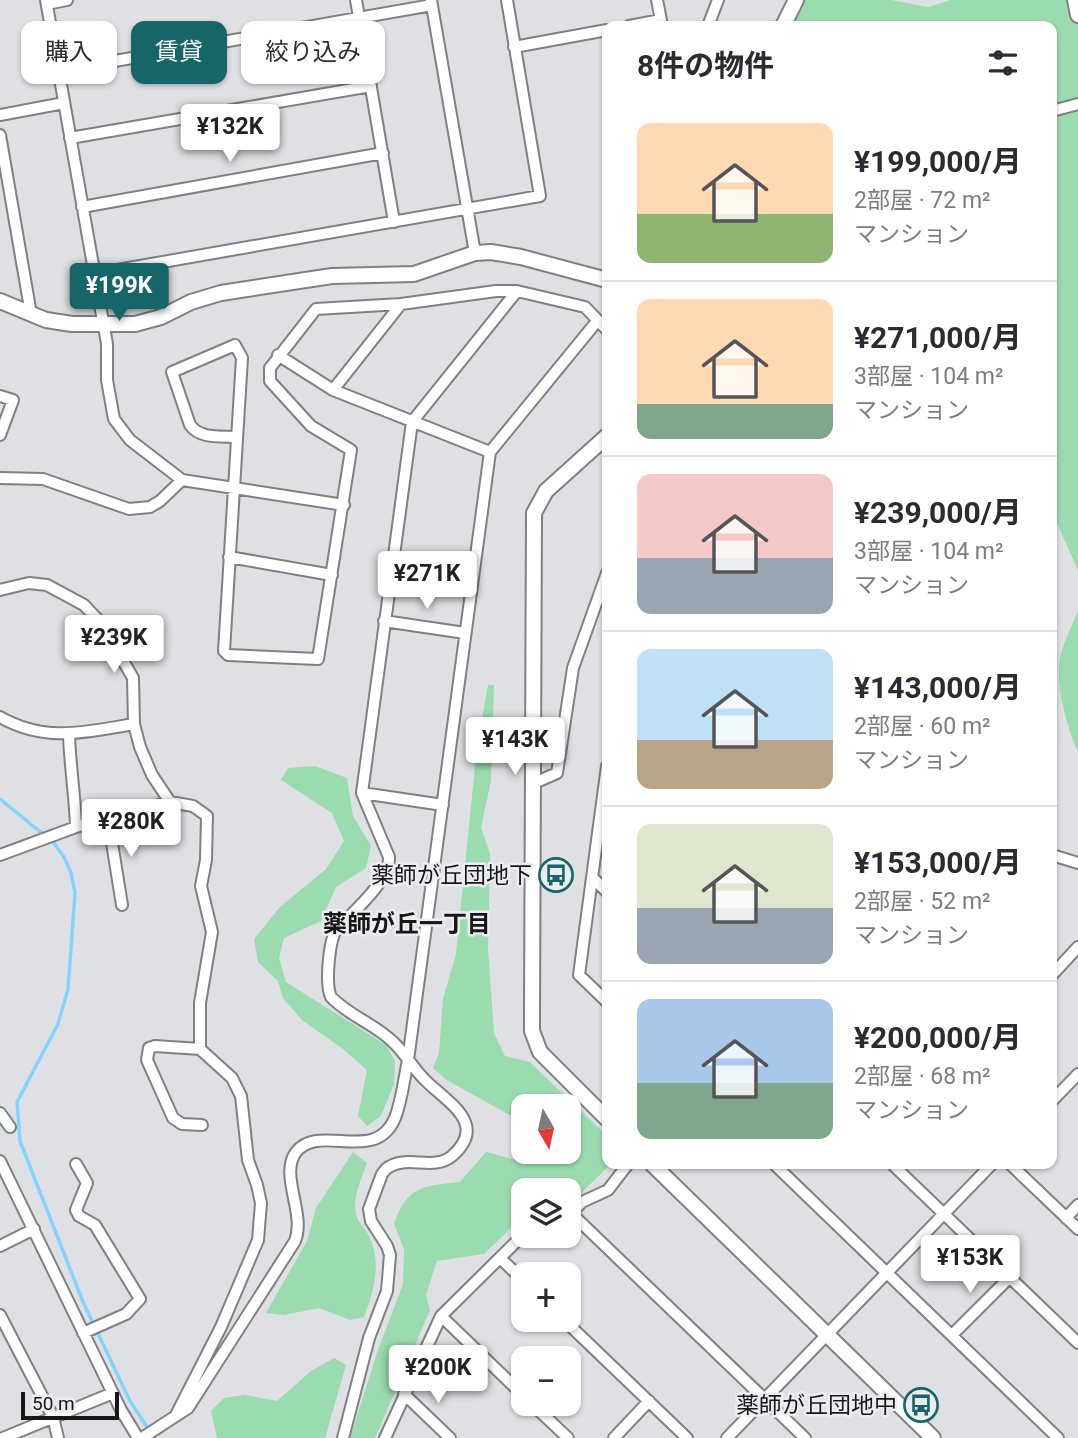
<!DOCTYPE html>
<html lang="ja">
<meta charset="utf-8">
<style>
body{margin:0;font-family:Roboto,"Noto Sans JP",sans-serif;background:#f2f2f3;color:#2b2b33;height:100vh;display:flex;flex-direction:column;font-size:26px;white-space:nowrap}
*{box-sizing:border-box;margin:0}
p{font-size:23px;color:#7c7c81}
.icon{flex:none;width:38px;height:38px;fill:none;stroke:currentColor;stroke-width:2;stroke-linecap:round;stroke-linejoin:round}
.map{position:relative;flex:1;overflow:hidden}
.panel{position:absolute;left:602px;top:21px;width:455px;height:1148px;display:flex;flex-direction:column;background:#fff;border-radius:14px;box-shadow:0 2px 5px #0004}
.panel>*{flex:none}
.banner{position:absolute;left:21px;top:21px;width:476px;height:63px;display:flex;gap:14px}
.needle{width:46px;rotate:171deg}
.tools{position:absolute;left:511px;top:1094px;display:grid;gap:14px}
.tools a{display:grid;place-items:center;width:70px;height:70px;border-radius:14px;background:#fff;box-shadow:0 2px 5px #0004;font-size:35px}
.scale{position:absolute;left:21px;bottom:18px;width:98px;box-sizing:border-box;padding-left:7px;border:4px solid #171719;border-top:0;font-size:19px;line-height:24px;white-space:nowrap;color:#171719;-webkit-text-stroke:5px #ebedf1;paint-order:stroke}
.price{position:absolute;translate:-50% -60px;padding:0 16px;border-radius:7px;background:#fff;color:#222;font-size:23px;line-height:46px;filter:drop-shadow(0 2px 4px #0008)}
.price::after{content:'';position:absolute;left:50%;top:42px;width:21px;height:16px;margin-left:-10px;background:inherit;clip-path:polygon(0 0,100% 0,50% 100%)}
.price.on{background:#166569;color:#fff}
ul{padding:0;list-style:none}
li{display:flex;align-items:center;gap:21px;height:175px;padding:0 35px}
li+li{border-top:2px solid #e1e1e2}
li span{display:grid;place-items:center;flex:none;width:196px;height:140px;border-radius:14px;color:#555}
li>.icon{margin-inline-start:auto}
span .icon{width:84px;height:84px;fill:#fffc;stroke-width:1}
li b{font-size:30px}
h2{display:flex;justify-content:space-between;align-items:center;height:84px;padding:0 35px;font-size:30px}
.tag{padding:0 24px;border-radius:14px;background:#fff;box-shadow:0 2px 5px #0004;font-size:24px;line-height:63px}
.tag.on{background:#166569;color:#fff}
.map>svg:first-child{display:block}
.green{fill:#9adcaf}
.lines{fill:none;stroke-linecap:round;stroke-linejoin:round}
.stream{stroke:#80d4fe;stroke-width:3.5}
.street-casing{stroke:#7e8083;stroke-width:14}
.secondary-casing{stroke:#7e8083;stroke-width:18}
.street{stroke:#fff;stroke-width:10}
.secondary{stroke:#fff;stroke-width:14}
.labels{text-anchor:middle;stroke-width:5;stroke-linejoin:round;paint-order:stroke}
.poi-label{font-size:23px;fill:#171719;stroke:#ebedf1;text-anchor:end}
.neighbourhood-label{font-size:24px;font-weight:bold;fill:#171719;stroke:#ebedf1}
</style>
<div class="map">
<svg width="1078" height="1438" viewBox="0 0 1078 1438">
<rect width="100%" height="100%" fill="#dee0e4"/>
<path class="green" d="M804,0H891L928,7L951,0H1078V570L1052,512V26H789Z
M1078,611V752C1067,728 1055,684 1060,658C1063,643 1072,626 1078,611Z
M488,685H494L491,781L481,827L490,854L488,948L494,1033L505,1056L530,1062L607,1136V1164H611L573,1201L569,1202V1190H523V1216L484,1254L437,1261L426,1295L430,1310L375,1438H350L378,1350L403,1284L404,1249L394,1224C407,1185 424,1186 460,1182L486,1152L517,1160L533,1152H569V1106H523V1125L515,1118L445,1079L433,1068L439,1053L443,999L456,954L477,747Z
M315,766L347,778L353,816L371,846L366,868L336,887L321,921L284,938L279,958L286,982L386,1045L395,1061L394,1084L381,1116L367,1126L358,1116L367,1070L343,1049L302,1020L283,998L278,981L258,962L254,939L280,907L326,869L344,841L332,813L281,780L288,768Z
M353,1152L367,1163C361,1180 351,1200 357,1217C359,1224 366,1229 369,1236C382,1263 374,1291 364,1317L350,1320L319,1308L284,1315L266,1313L307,1241L316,1208Z
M334,1358L346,1365L325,1438H217L211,1411L224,1398L245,1395L277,1401L311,1371Z"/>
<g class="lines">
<path class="stream" d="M0,799L54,843L64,857L71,873L75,893L68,989L58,1024L17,1102L20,1141L83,1302L130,1401L154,1438"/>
<g class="street-casing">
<path id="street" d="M46,0L107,344V380L114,419L130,440L182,480L344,505
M356,0L394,222
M431,0L475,253
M47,4L67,0
M629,26L661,20L657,0
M708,26L718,0
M514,47L607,30
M58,71L432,5
M1052,111L1078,104
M0,115L64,103
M0,135L31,314
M70,138L371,86
M82,207L383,153
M94,274L540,196L507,0
M278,355L333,390L490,452L598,320
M333,390L401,304
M0,396L13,400L0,435
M237,437C220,436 200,439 190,425L172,372L235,345L242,358L224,651L228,655L318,659L351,450L311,426L270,381V368L316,309L401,304L496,291H517L585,307L607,330
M0,478L43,479L129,509L150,507L160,501L182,480
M229,557L332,575
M0,590L29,583L47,585L84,605L102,624L133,678L134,724L140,747L152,775L170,802
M384,621L465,633
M0,717C46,743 86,732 134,724
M69,735C70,766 75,796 76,827
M607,766L579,975L607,1002
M532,784L557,773L573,668L607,573
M362,793L443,805
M108,818L122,905
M0,855L76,827L170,802L193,806L207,816L206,860L201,886L212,932L200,1003V1049
M1052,855L1078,863
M593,878L607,892
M1052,975L1078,947
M1052,1101L1078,1074
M0,1113L10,1127
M0,1161L121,1410L138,1438
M76,1164L87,1183L76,1210L79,1216L95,1225L140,1299L126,1314L83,1333
M774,1164L1058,1438
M892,1164L1078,1343
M1010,1164L1078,1229
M572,1214L805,1438
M569,1215L582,1202L608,1190L628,1164
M1066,1218L1078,1205
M0,1246L34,1229
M501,1259L523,1280
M0,1315L53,1417L58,1438
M441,1316L523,1395
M564,1320L687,1438
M952,1335L1010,1277
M404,1394L450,1438
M532,1404L568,1438
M176,1415L221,1327L258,1240L261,1203L257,1185L248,1160L241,1096L232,1078L200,1049L155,1046L149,1048L147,1060L173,1118L182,1124L202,1125
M3,1438L113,1393
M142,1438L188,1408L295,1241C306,1213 279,1175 296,1152C320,1122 375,1165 395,1118C402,1100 404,1079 408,1060L490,452
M343,1438L369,1338L387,1291L390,1255L387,1246L371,1221L369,1209L382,1174L386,1169C406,1153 433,1172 452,1156C490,1123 445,1101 424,1079C413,1068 405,1053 393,1042C375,1024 349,1016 331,997C325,984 329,942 336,930C352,913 390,881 389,857L362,793L412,422L517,291
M385,1438L441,1316L523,1235
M614,1438L649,1401
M727,1438L992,1164"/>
</g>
<g class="secondary-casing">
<path id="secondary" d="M1075,0L1078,15
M783,26L796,0
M0,301L46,320L72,324H135L161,317L191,302L221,293L332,276L414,274L475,253L491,252L521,257L607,280
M607,436L546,491L534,513L532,1010V1031L540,1052L607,1119
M652,1164L933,1438"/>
</g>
<use href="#street" class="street"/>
<use href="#secondary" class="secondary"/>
</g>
<defs>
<g id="bus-ring" transform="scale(1.75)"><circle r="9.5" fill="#ebedf1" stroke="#166569" stroke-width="1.5"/><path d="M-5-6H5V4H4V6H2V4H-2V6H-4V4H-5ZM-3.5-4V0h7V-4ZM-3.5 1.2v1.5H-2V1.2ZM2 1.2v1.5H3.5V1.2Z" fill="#166569"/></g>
</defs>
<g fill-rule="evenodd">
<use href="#bus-ring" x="556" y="875"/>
<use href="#bus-ring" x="921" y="1405"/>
</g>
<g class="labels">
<g class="poi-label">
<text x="532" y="883">薬師が丘団地下</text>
<text x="897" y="1413">薬師が丘団地中</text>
</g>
<g class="neighbourhood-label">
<text x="407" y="932">薬師が丘一丁目</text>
</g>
</g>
</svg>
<div class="tools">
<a><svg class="needle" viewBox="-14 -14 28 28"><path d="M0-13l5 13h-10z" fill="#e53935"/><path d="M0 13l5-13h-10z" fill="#7c7c81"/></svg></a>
<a><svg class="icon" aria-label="layers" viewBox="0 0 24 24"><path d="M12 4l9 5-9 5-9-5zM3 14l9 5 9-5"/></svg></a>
<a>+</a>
<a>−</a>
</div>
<div class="scale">50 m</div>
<b class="price" style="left:230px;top:164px">¥132K</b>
<b class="price on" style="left:119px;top:323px">¥199K</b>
<b class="price" style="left:427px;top:611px">¥271K</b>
<b class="price" style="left:114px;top:675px">¥239K</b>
<b class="price" style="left:515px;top:777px">¥143K</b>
<b class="price" style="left:131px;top:859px">¥280K</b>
<b class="price" style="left:970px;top:1295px">¥153K</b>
<b class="price" style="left:438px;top:1405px">¥200K</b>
<div class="banner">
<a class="tag">購入</a>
<a class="tag on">賃貸</a>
<a class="tag">絞り込み</a>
</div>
<section class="panel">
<h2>8件の物件<svg class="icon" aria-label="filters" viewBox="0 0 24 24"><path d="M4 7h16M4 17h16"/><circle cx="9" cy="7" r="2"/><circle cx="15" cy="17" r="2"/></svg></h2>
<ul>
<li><span style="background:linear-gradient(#ffd9b3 65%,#8fb573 0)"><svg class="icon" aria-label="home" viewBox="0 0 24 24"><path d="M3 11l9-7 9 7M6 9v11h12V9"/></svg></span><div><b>¥199,000/月</b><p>2部屋 · 72 m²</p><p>マンション</p></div></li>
<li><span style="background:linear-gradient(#ffd9b3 75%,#7fa58c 0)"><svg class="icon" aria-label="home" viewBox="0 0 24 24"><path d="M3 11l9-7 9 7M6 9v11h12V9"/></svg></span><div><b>¥271,000/月</b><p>3部屋 · 104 m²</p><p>マンション</p></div></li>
<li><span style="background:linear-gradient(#f6c9c9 60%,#9aa5b1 0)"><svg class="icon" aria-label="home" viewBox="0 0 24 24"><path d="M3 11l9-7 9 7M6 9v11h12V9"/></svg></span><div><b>¥239,000/月</b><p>3部屋 · 104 m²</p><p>マンション</p></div></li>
<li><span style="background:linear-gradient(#bfe0f5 65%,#b9a48a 0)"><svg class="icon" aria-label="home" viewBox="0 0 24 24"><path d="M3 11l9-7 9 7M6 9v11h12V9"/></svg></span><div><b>¥143,000/月</b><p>2部屋 · 60 m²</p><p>マンション</p></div></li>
<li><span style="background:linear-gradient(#dfe7d0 60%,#9aa5b1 0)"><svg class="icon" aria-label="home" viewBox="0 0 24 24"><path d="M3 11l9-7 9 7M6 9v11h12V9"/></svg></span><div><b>¥153,000/月</b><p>2部屋 · 52 m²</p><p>マンション</p></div></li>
<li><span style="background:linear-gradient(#a9c7e8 60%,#7fa58c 0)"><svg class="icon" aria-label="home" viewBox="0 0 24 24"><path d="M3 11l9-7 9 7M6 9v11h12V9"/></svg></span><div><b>¥200,000/月</b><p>2部屋 · 68 m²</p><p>マンション</p></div></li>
</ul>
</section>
</div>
